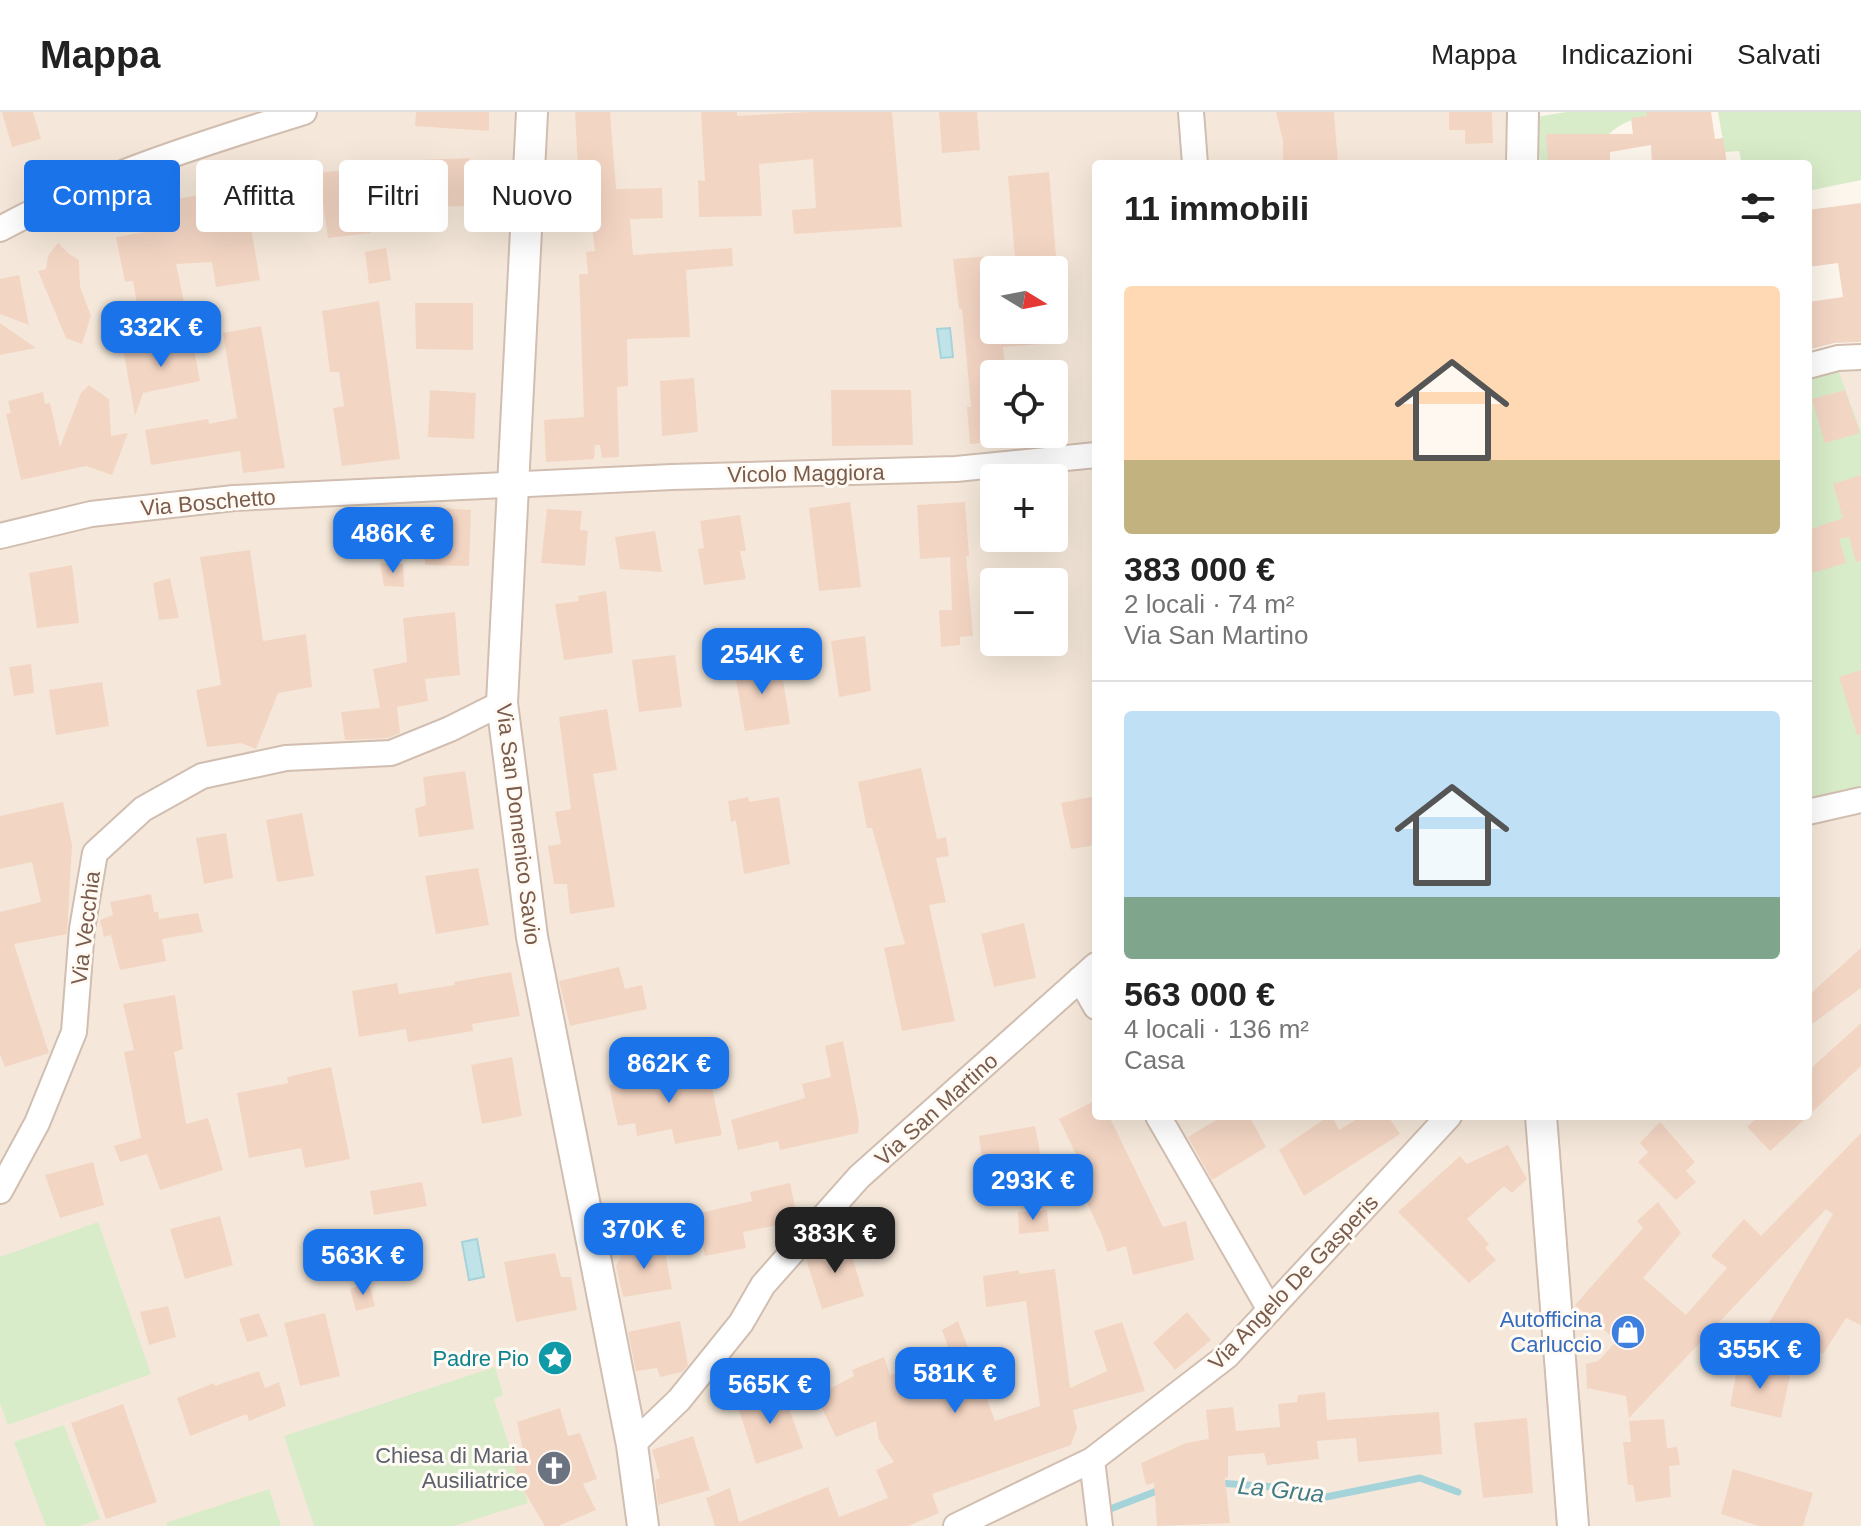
<!DOCTYPE html>
<html lang="it">
<meta charset="utf-8">
<style>
body{margin:0;font-family:Arial,sans-serif;background:#f6f6f6;color:#222;height:100vh;display:flex;flex-direction:column;font-size:30px;white-space:nowrap}
*{box-sizing:border-box;margin:0}
p{font-size:26px;color:#767676}
.icon{flex:none;width:44px;height:44px;fill:none;stroke:currentColor;stroke-width:2;stroke-linecap:round;stroke-linejoin:round}
.map{position:relative;flex:1;overflow:hidden}
.drawer{position:absolute;left:1092px;top:48px;width:720px;height:960px;display:flex;flex-direction:column;background:#fff;border-radius:8px;box-shadow:0 8px 32px #0002}
.drawer>*{flex:none}
.guide{position:absolute;left:24px;top:48px;width:760px;height:72px;display:flex;gap:16px}
.needle{width:52px;rotate:100deg}
.controls{position:absolute;left:980px;top:144px;display:grid;gap:16px}
.controls a{display:grid;place-items:center;width:88px;height:88px;border-radius:8px;background:#fff;box-shadow:0 8px 32px #0002;font-size:40px}
.price{position:absolute;translate:-50% -68px;padding:0 18px;border-radius:16px;background:#1a73e8;color:#fff;font-size:26px;line-height:52px;filter:drop-shadow(0 2px 4px #0008)}
.price::after{content:'';position:absolute;left:50%;top:48px;width:24px;height:18px;margin-left:-12px;background:inherit;clip-path:polygon(0 0,100% 0,50% 100%)}
.price.active{background:#222;color:#fff}
ul{padding:0;list-style:none}
li{display:grid;align-content:center;gap:16px;height:424px;padding:0 32px}
li+li{border-top:2px solid #e0e0e0}
li span{display:grid;place-items:center;height:248px;border-radius:8px;color:#555}
li>.icon{margin-inline-start:auto}
span .icon{width:144px;height:144px;fill:#fffc;stroke-width:1}
li b{font-size:34px}
h2{display:flex;justify-content:space-between;align-items:center;height:96px;padding:0 32px;font-size:34px}
.pill{padding:0 28px;border-radius:8px;background:#fff;box-shadow:0 8px 32px #0002;font-size:28px;line-height:72px}
.pill.active{background:#1a73e8;color:#fff}
header{display:flex;align-items:center;gap:48px;box-sizing:border-box;height:112px;padding:0 40px;background:#fff;border-bottom:2px solid #e0e0e0}
header strong{font-size:38px}
nav{display:flex;gap:44px;margin-inline-start:auto;font-size:28px}
.map>svg:first-child{display:block}
.residential{fill:#f5e8da;fill-rule:evenodd}
.green{fill:#d8ecc9}
.water{fill:#bfe3e8;stroke:#a5d3da;stroke-width:2}
.lines{fill:none;stroke-linecap:round;stroke-linejoin:round}
.stream{stroke:#a5d3da;stroke-width:7}
.building{fill:#f3d5c3}
.minor-casing{stroke:#d1beb0;stroke-width:28}
.tertiary-casing{stroke:#d1beb0;stroke-width:34}
.minor{stroke:#fff;stroke-width:24}
.tertiary{stroke:#fff;stroke-width:30}
.labels{text-anchor:middle;stroke-width:6;stroke-linejoin:round;paint-order:stroke}
.street-label{font-size:22px;fill:#7a5c4d;stroke:#fffaf3}
.shop-label{font-size:22px;fill:#366cbe;stroke:#fffaf3;text-anchor:end}
.culture-label{font-size:22px;fill:#0d838f;stroke:#fffaf3;text-anchor:end}
.worship-label{font-size:22px;fill:#5b616d;stroke:#fffaf3;text-anchor:end}
.water-label{font-size:24px;font-style:italic;fill:#437c86;stroke:#fffaf3}
</style>
<header>
<strong>Mappa</strong>
<nav><a>Mappa</a><a>Indicazioni</a><a>Salvati</a></nav>
</header>
<div class="map">
<svg width="1861" height="1414" viewBox="0 0 1861 1414">
<rect width="100%" height="100%" fill="#fdf6ec"/>
<path class="residential" d="M0,0H1506L1508,52H1096V1004H1808V266L1861,252V1414H0ZM994,158H1054V218H994ZM994,262H1054V322H994ZM994,366H1054V426H994ZM994,470H1054V530H994Z"/>
<path class="green" d="M1566,0H1697C1665,3 1632,0 1609,22L1610,52H1540L1536,5Z
M1718,0H1861V68L1808,79V52H1742L1739,39L1725,40Z
M1838,258L1861,320V688L1808,700V266Z
M98,1110L151,1262L8,1313L0,1291V1145Z
M495,1255L503,1283L494,1287L528,1391L454,1414H314L284,1324Z
M64,1313L100,1407L80,1414H46L14,1330Z
M269,1377L281,1414H167L166,1411Z"/>
<path class="water" d="M950,216L953,245L941,246L937,217Z
M477,1127L484,1165L469,1168L462,1130Z"/>
<g class="lines">
<path class="stream" d="M1218,1371L1275,1375L1326,1385L1420,1366L1458,1380
M1105,1399L1162,1377"/>
</g>
<path class="building" d="M2,0H33L41,27L12,35Z
M416,0H489V19L415,14Z
M575,0H610L616,77L662,76L663,106L630,107L633,143L732,136L733,154L686,158L690,225L627,227L628,274L617,275L619,345L602,346L600,333H595L594,347L546,350L544,308L584,305L579,162H588L586,140L595,139L589,92H580Z
M701,0H737V4L809,0H892L902,115L794,122L792,98L816,96L813,47L759,52L762,104L699,105L698,68L705,69Z
M939,0H977L980,38L942,41Z
M1276,0H1334L1338,52H1283V29Z
M1449,0H1492L1493,31L1465,32V18H1449Z
M1647,0H1711L1715,27L1723,26L1727,52H1652L1651,33L1610,40V52H1548L1546,22H1633L1631,6L1647,4Z
M470,46L471,94L420,95L418,48Z
M362,56L371,121L328,126L319,61Z
M1049,60L1056,144L1015,146L1008,64Z
M174,72L177,87L244,75L260,168L216,175L212,150L176,152L184,190L138,199L133,169L125,170L116,125L163,117L156,74Z
M1861,91V230L1834,231L1808,238V190L1843,185L1838,151L1808,155V98Z
M58,131L69,142L79,148L80,175L91,204L82,232L66,226L38,159L46,157L48,144Z
M386,136L391,168L369,172L365,140Z
M993,144L994,218H1040V232L1003,235L1006,260L994,261V330L970,332L967,295H971L962,197H959L953,147Z
M19,163L29,213L0,202V167Z
M379,189L400,347L342,354L333,296L344,294L339,260H330L322,199Z
M415,191H473V238L416,237Z
M0,211L36,236L0,243Z
M261,214L285,356L243,361L240,339L151,353L145,318L208,307L209,312L237,306L223,221Z
M192,227L200,269L143,281L135,304L124,242Z
M694,266L698,320L662,324L660,269Z
M89,273L109,287L111,324L128,321L112,363L86,354L21,368L6,302L11,301L8,289L43,280L45,292L50,291L60,335L81,281Z
M430,278L476,281L474,327L428,325Z
M831,278H911L913,333L832,334Z
M1845,278L1860,321L1825,331L1812,287Z
M1861,363V449L1856,450L1849,425L1839,427L1846,451L1808,462V418L1843,406L1833,372Z
M850,390L861,475L819,479L809,396Z
M965,390L969,444H966L973,524L960,525V533L941,535L939,498H952L950,445L920,447L917,393Z
M426,395L471,398L469,454L425,453Z
M547,397L582,399L580,418L588,419L585,454L541,451Z
M740,403L746,439H740L746,467L704,473L698,437L704,436L700,409Z
M655,419L662,460L620,457L615,425Z
M250,438L263,529L306,522L312,575L278,581L256,637L241,631L207,635L196,578L221,573L200,445Z
M380,451L403,452L404,475L384,474Z
M72,453L79,511L37,516L29,461Z
M170,466L179,506L159,508L153,471Z
M606,479L613,541L564,548L555,492L579,489L578,484Z
M455,500L460,563L425,567L428,589L397,595L400,621L388,626L345,628L341,600L380,596L373,557L407,550L403,506Z
M865,524L871,579L839,585L831,529Z
M675,543L682,595L639,600L632,548Z
M780,549L790,612L745,619L734,556Z
M31,552L34,581L14,584L9,555Z
M1861,558V623H1857L1839,565Z
M102,570L109,614L56,623L49,578Z
M607,597L617,658L593,662L615,795L570,802L567,772H554L548,734L561,732L555,700L571,697L559,605Z
M921,656L937,727L946,725L949,744L936,746L946,790L929,793L955,909L902,919L884,836L905,832L872,716H867L858,670Z
M465,659L474,717L419,725L415,697L426,693L423,665Z
M1096,684V733L1071,737L1061,691Z
M748,685L749,690L779,685L790,752L744,762L736,709L731,710L728,689Z
M63,690L72,733L67,822L14,832L49,941L5,955L0,942V800L41,790L32,750L0,757V704Z
M302,701L314,764L277,770L266,708Z
M226,721L233,766L204,772L196,726Z
M478,756L489,813L436,822L425,764Z
M151,782L154,800H158L159,807L198,801L203,820L162,827L166,849L120,858L111,823L104,825L100,808L113,803L110,790Z
M1024,811L1036,866L994,875L981,822Z
M1861,836V876L1808,915V884Z
M619,855L625,877L642,873L647,897L570,914L559,869Z
M511,860L520,904L472,912L473,919L408,930L406,917L359,925L352,879L397,871L399,882L455,873L454,870Z
M175,883L183,937L174,940L186,1012L208,1006L223,1058L160,1078L147,1042L120,1050L114,1034L141,1026L124,940L134,938L123,892Z
M1861,911V954L1808,1004V959Z
M843,929L859,1010L858,1021L780,1038L778,1029L738,1038L731,1008L805,986L802,972L831,965L825,934Z
M512,945L522,1004L482,1012L471,953Z
M707,952L722,1023L675,1032L672,1017L637,1024L635,1011L618,1014L609,973L651,963L652,967Z
M331,955L350,1047L305,1056L301,1036L249,1046L237,981L288,971L287,965Z
M1096,988V1004H1109L1163,1115L1186,1109L1194,1148L1133,1163L1126,1134L1107,1140L1102,1123L1076,1067L1085,1061L1059,1007Z
M1223,1004H1249L1266,1035L1212,1068L1188,1025Z
M1329,1004H1332L1339,1018L1362,1004H1388L1400,1022L1304,1084L1279,1038Z
M1759,1004H1808L1770,1039L1747,1015Z
M1660,1010L1695,1050L1686,1059L1696,1070L1676,1088L1638,1050L1648,1040L1640,1031Z
M1035,1014L1042,1051L984,1060L979,1024Z
M1861,1021V1213L1846,1206L1823,1242L1769,1211L1833,1102L1826,1097L1629,1306L1626,1284L1587,1276L1586,1252L1598,1249L1617,1229L1575,1193L1643,1116L1637,1109L1658,1090L1681,1121L1643,1166L1686,1203L1727,1156L1711,1144L1744,1107L1761,1124Z
M1508,1033L1527,1067L1512,1081L1504,1074L1467,1107L1489,1132L1485,1136L1496,1148L1469,1171L1398,1100L1460,1044L1467,1052Z
M93,1050L104,1093L60,1106L45,1063Z
M422,1070L427,1094L374,1103L370,1079Z
M790,1071L798,1109L743,1120L746,1136L705,1144L696,1102L752,1089L750,1080Z
M1047,1098L1049,1119L1019,1122L1018,1100Z
M220,1104L233,1153L185,1167L170,1117Z
M847,1128L864,1184L822,1197L806,1147L814,1138Z
M663,1130L672,1177L623,1185L616,1154L624,1139Z
M555,1141L561,1165H571L577,1198L516,1210L504,1150Z
M1055,1157L1070,1276L1107,1259L1094,1219L1122,1210L1145,1279L1073,1298L1077,1316L1071,1333L932,1382L939,1401L908,1414H715L706,1386L730,1376L739,1410L828,1375L839,1405L888,1386L876,1358L894,1350L879,1328L876,1309L836,1325L816,1284L854,1264L852,1258L884,1245L890,1263L950,1240L942,1218L958,1209L995,1309L1040,1294L1026,1189L986,1195L983,1164L1019,1158V1162Z
M369,1171L375,1194L356,1199L350,1177Z
M168,1194L176,1225L149,1233L140,1200Z
M1187,1200L1211,1228L1175,1258L1153,1231Z
M259,1201L268,1224L247,1230L239,1207Z
M325,1201L340,1264L300,1274L284,1211Z
M680,1209L688,1253L682,1260L660,1265L657,1256L636,1259L628,1220Z
M1738,1253L1790,1264L1781,1306L1730,1294Z
M259,1259L265,1276L279,1270L286,1294L249,1309L247,1302L190,1324L177,1286L214,1271L215,1274Z
M782,1276L803,1336L756,1352L737,1291Z
M1325,1280L1327,1308L1439,1300L1442,1342L1358,1350L1356,1326L1317,1329L1319,1347L1267,1353L1264,1341L1228,1344V1365L1225,1366L1230,1411L1157,1414L1154,1371L1146,1373L1141,1351L1186,1331L1209,1327L1206,1298L1233,1295L1236,1319L1280,1315L1278,1292L1297,1290L1298,1283Z
M123,1292L157,1390L106,1407L71,1311Z
M560,1296L568,1324L580,1321L597,1367L583,1372L596,1398L558,1414H545L518,1369L513,1346L524,1343L517,1310Z
M1527,1306L1533,1381L1483,1386L1474,1311Z
M1664,1307L1667,1336L1677,1335L1680,1353L1669,1354L1671,1385L1636,1390L1633,1373H1628L1623,1330H1631L1629,1309Z
M693,1324L710,1378L658,1393L655,1368L660,1366L652,1338Z
M1733,1357L1813,1381L1803,1414H1759L1721,1402Z"/>
<g class="lines">
<g class="minor-casing">
<path id="minor" d="M1191,0L1195,52
M0,117C96,65 200,32 304,0
M1808,254L1838,246L1861,245
M0,424L91,402L234,386L672,365L956,357L1096,343
M1808,700L1861,688
M1080,867L1096,895
M1158,1004L1270,1198
M0,1079L37,1011L74,920L82,817L95,741L143,697L202,664L286,646L391,641L450,617L502,591
M632,1333L679,1288L741,1211L763,1173L859,1065L1096,853
M1092,1348L1100,1414
M956,1414L1092,1348L1227,1244L1449,1004"/>
</g>
<g class="tertiary-casing">
<path id="tertiary" d="M532,0L502,591L532,825L632,1333L643,1414
M1522,52L1523,0
M1541,1004L1573,1414"/>
</g>
<use href="#minor" class="minor"/>
<use href="#tertiary" class="tertiary"/>
</g>
<defs>
<g id="shop-disc" transform="scale(1.8)"><circle r="9.5" fill="#3f7fe0" stroke="#fffaf3"/><path d="M-5-2.5h2.3a2.7 3.5 0 0 1 5.4 0H5L5.5 6h-11ZM-1.5-2.5h3a1.5 2.3 0 0 0-3 0Z" fill="#fff"/></g>
<g id="sight-disc" transform="scale(1.8)"><circle r="9.5" fill="#0f9aa8" stroke="#fffaf3"/><path d="M0-6L1.8-2.2L6-1.7L2.9 1.2L3.7 5.4L0 3.3L-3.7 5.4L-2.9 1.2L-6-1.7L-1.8-2.2Z" fill="#fff"/></g>
<g id="church-disc" transform="scale(1.8)"><circle r="9.5" fill="#6b7280" stroke="#fffaf3"/><path d="M-1.2-6h2.4v3.5h3.3v2.4h-3.3V6h-2.4V-.1h-3.3v-2.4h3.3Z" fill="#fff"/></g>
</defs>
<g fill-rule="evenodd">
<use href="#shop-disc" x="1628" y="1220"/>
<use href="#sight-disc" x="555" y="1246"/>
<use href="#church-disc" x="554" y="1356"/>
</g>
<g class="labels">
<g class="street-label">
<text transform="translate(806 361) rotate(-1)" y="8">Vicolo Maggiora</text>
<text transform="translate(208 390) rotate(-5)" y="8">Via Boschetto</text>
<text transform="translate(519 712) rotate(83)" y="8">Via San Domenico Savio</text>
<text transform="translate(85 816) rotate(-83)" y="8">Via Vecchia</text>
<text transform="translate(936 997) rotate(-42)" y="8">Via San Martino</text>
<text transform="translate(1293 1170) rotate(-46)" y="8">Via Angelo De Gasperis</text>
</g>
<g class="shop-label">
<text x="1602" y="1215">Autofficina<tspan x="1602" dy="25">Carluccio</tspan></text>
</g>
<g class="culture-label">
<text x="529" y="1254">Padre Pio</text>
</g>
<g class="worship-label">
<text x="528" y="1351">Chiesa di Maria<tspan x="528" dy="25">Ausiliatrice</tspan></text>
</g>
<g class="water-label">
<text transform="translate(1281 1378) rotate(6)" y="8">La Grua</text>
</g>
</g>
</svg>
<div class="controls">
<a><svg class="needle" viewBox="-14 -14 28 28"><path d="M0-13l5 13h-10z" fill="#e53935"/><path d="M0 13l5-13h-10z" fill="#767676"/></svg></a>
<a><svg class="icon" aria-label="locate" viewBox="0 0 24 24"><circle cx="12" cy="12" r="6"/><path d="M12 2v4M12 18v4M2 12h4M18 12h4"/></svg></a>
<a>+</a>
<a>−</a>
</div>
<b class="price" style="left:161px;top:257px">332K €</b>
<b class="price" style="left:393px;top:463px">486K €</b>
<b class="price" style="left:762px;top:584px">254K €</b>
<b class="price" style="left:669px;top:993px">862K €</b>
<b class="price" style="left:1033px;top:1110px">293K €</b>
<b class="price" style="left:644px;top:1159px">370K €</b>
<b class="price active" style="left:835px;top:1163px">383K €</b>
<b class="price" style="left:363px;top:1185px">563K €</b>
<b class="price" style="left:1760px;top:1279px">355K €</b>
<b class="price" style="left:955px;top:1303px">581K €</b>
<b class="price" style="left:770px;top:1314px">565K €</b>
<div class="guide">
<a class="pill active">Compra</a>
<a class="pill">Affitta</a>
<a class="pill">Filtri</a>
<a class="pill">Nuovo</a>
</div>
<section class="drawer">
<h2>11 immobili<svg class="icon" aria-label="filters" viewBox="0 0 24 24"><path d="M4 7h16M4 17h16"/><circle cx="9" cy="7" r="2"/><circle cx="15" cy="17" r="2"/></svg></h2>
<ul>
<li><span style="background:linear-gradient(#ffd9b3 70%,#c2b280 0)"><svg class="icon" aria-label="home" viewBox="0 0 24 24"><path d="M3 11l9-7 9 7M6 9v11h12V9"/></svg></span><div><b>383 000 €</b><p>2 locali · 74 m²</p><p>Via San Martino</p></div></li>
<li><span style="background:linear-gradient(#bfe0f5 75%,#7fa58c 0)"><svg class="icon" aria-label="home" viewBox="0 0 24 24"><path d="M3 11l9-7 9 7M6 9v11h12V9"/></svg></span><div><b>563 000 €</b><p>4 locali · 136 m²</p><p>Casa</p></div></li>
</ul>
</section>
</div>
